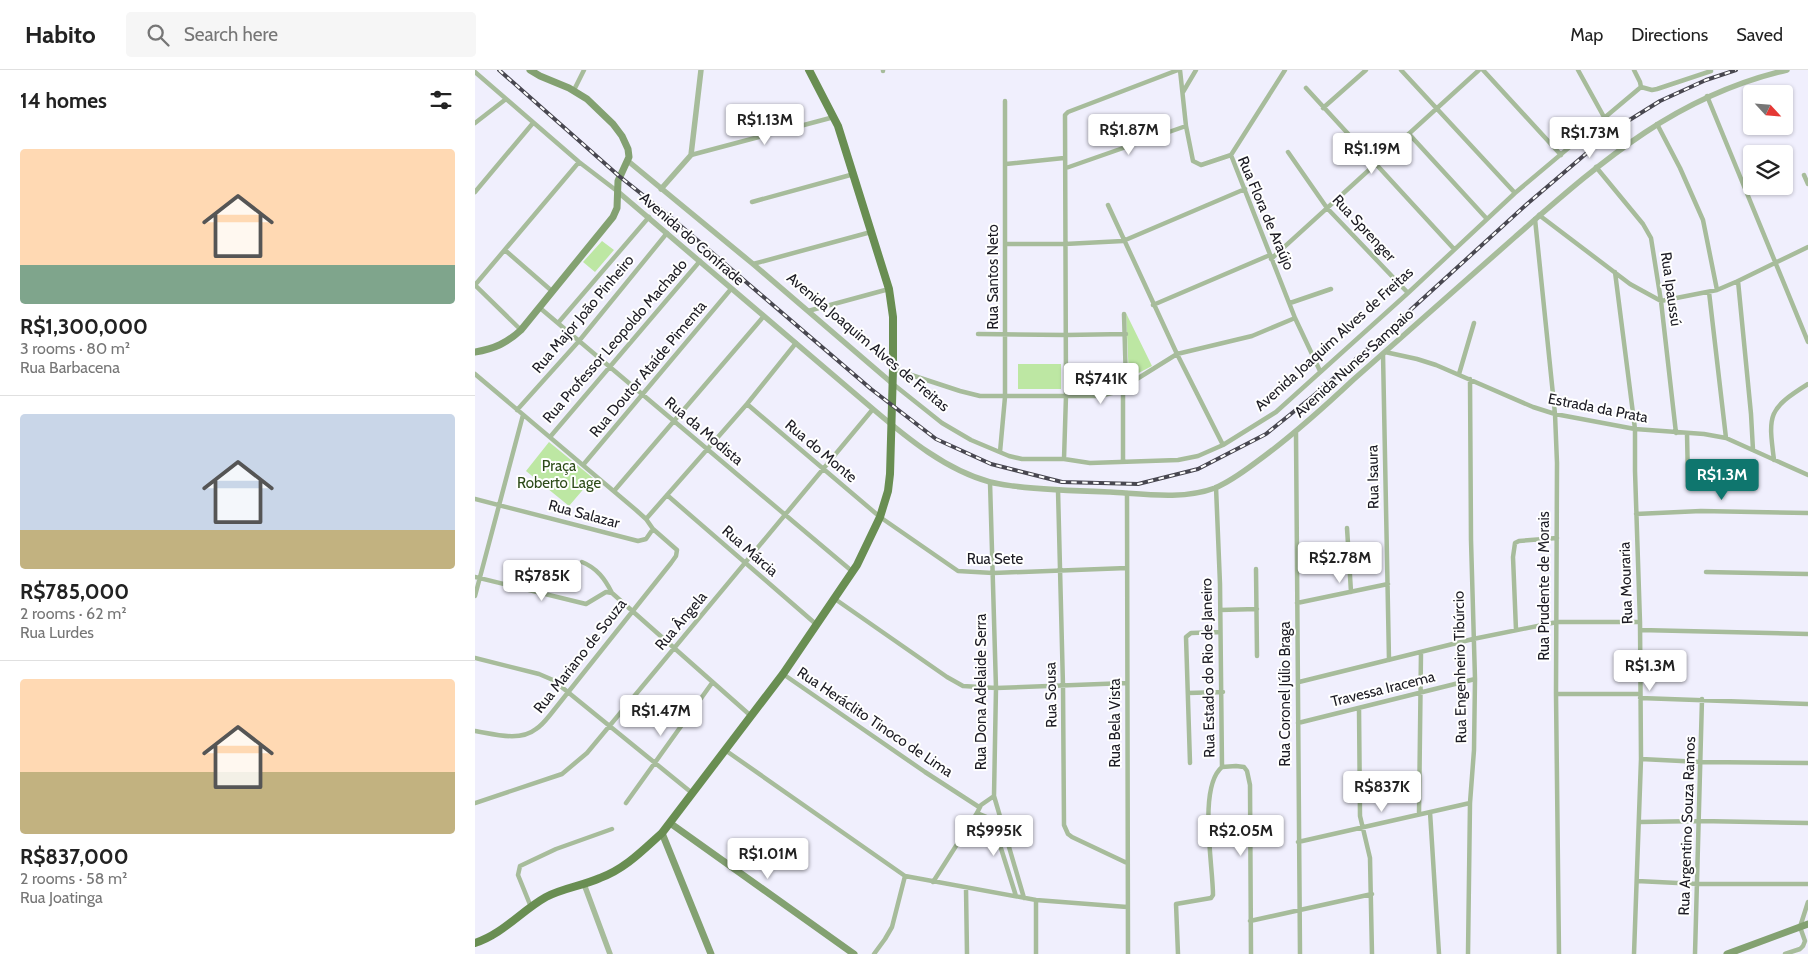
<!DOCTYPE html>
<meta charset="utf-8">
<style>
body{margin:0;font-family:Cabin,sans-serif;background:#f6f6f6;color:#222;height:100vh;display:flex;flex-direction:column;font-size:19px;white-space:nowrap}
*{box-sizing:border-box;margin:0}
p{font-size:16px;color:#767676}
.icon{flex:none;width:28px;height:28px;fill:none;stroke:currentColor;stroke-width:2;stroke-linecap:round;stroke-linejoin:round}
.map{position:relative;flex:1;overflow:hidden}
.drawer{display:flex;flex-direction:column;background:#fff;width:475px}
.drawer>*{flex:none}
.needle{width:32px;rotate:116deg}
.buttons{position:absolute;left:1268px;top:15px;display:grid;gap:10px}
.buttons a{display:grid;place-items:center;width:50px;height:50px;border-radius:5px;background:#fff;box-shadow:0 1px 4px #0004;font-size:25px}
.price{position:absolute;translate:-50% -42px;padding:0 11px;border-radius:5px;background:#fff;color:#222;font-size:16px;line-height:32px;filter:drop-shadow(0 1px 2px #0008)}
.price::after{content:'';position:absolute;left:50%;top:30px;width:15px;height:11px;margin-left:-8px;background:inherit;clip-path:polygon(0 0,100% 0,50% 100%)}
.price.current{background:#0f766e;color:#fff}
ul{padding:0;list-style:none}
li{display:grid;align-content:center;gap:10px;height:265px;padding:0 20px}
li+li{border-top:1px solid #e0e0e0}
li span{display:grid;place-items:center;height:155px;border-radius:5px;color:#555}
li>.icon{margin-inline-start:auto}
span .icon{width:90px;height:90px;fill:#fffc;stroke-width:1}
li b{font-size:21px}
h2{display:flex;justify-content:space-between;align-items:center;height:60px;padding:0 20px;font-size:21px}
header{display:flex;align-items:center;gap:30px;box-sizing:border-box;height:70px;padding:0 25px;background:#fff;border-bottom:1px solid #e0e0e0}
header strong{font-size:24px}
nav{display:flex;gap:28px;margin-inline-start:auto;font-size:18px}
.search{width:350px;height:45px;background:#f6f6f6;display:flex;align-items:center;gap:12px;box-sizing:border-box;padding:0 18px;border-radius:5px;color:#767676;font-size:19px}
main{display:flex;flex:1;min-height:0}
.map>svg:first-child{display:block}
.green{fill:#bde7a3}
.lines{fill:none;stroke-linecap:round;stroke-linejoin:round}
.minor{stroke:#a7bc9b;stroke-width:4.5}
.tertiary{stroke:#a7bc9b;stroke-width:5.5}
.secondary{stroke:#83a171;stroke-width:7}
.primary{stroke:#698e52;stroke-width:8}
.rail-casing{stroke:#484750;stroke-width:4}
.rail{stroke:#fff;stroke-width:2;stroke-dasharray:5.5;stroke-linecap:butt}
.labels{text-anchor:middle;stroke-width:4;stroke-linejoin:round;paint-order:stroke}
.street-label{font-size:15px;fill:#1c1b23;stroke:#fff}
.park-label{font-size:15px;fill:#2d4b18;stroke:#fff}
</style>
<header>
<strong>Habito</strong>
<div class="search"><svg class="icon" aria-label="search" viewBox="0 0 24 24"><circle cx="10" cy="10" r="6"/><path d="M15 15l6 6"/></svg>Search here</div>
<nav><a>Map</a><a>Directions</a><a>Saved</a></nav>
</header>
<main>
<section class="drawer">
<h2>14 homes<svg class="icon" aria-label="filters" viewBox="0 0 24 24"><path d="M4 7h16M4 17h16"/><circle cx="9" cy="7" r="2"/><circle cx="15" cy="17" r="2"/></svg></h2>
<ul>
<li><span style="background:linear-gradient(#ffd9b3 75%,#7fa58c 0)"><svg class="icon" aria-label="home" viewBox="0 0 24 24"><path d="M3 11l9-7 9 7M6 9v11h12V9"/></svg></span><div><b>R$1,300,000</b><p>3 rooms · 80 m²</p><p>Rua Barbacena</p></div></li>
<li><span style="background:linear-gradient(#c9d6e8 75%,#c2b280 0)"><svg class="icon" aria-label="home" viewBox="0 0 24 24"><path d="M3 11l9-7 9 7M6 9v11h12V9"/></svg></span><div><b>R$785,000</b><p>2 rooms · 62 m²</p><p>Rua Lurdes</p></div></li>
<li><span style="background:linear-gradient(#ffd9b3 60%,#c2b280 0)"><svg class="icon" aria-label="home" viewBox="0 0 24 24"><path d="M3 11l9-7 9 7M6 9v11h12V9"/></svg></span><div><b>R$837,000</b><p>2 rooms · 58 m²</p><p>Rua Joatinga</p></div></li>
</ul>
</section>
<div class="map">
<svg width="1333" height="884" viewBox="0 0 1333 884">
<rect width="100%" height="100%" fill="#f0effd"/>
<path class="green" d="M127,171L139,180L120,202L108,192Z
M651,243L677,296L654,308Z
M543,294H586V319H543Z
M74,372L118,408L94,436L51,401Z"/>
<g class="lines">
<path class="minor" d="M705,0L711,56L718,91L726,95L756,85
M926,0L1040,123
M1008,0L1086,85
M1103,0L1129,47
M1159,0L1165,12L1166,17
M408,1V0
M0,2L104,92L142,121
M1166,17L1177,20L1182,19L1236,1
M831,18L979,179
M99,20L109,0
M708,22L721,0
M1232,26L1333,272
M848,38L891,0
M0,53L31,29
M1182,54L1205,98L1228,150L1242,220
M934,64L1012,149
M813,82L852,138L933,223
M216,85L359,47
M756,85L820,248L845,301
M756,85L810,0
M531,94L589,88
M1121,97L1168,154L1176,168L1186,231L1201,363
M591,98L711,56
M1329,105L1333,114
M0,122L58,53
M277,132L379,104
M633,135L702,284L748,375
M1064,145L1155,214L1186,231L1242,220L1263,211L1333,177
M1060,149L1080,344L1082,393L1081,624L1084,884
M530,174H590L648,171L770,119
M31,181L78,222
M796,189L1004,0
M278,194L396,162
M1140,202L1160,359V401L1165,552L1166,689L1159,884
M1263,211L1276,344L1278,380
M0,215L104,92
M0,215L46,260
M1234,222L1251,368
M815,233L856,219
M678,235L795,185
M65,238L378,502
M333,241L414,219
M649,244L651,314
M83,253L174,147
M503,264L591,265L651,264
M910,282L942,289L961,295L1058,337L1080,344L1160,359L1229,364L1251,368L1333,405
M908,284L914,590
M418,299L485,321L505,326H624L641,322L702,284L777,266L820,248
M0,304L161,440L171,449L178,459L202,480L201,486L196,493L75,645C71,650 66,656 61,659C45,672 19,664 0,661
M984,304L999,253
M418,314L467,353L496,370L534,386L547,389H589L615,393L703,390L723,386L748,375L801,342L933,223L1040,123L1166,17
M648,317V392
M272,334L405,447L483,501L518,503L652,498
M42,340L104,271L192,163
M821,363L825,884
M1212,363L1213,412
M75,367L225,191
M525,382L530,327V31
M589,389L591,326L590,45L593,42L703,0
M1299,390C1293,344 1293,339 1333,314
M108,395L256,219
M515,412L521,618L519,726L549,828
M583,420L588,616L589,755L593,764L597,767L652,793
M139,421L289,246
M652,423L653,884
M192,425L342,555
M0,429L163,471L171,469L178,459
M1161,444L1226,441L1333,443
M171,449L272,334L321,273
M872,458L876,522
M107,492C122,498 130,509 137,523L276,646
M781,499L782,586
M1231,502L1333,504
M0,507L111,534L131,522L137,523
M0,526L48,345
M360,529L472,607L488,616L521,618L652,613
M822,533L913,514
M745,540L782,539
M1041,560L1038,487L1040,473L1044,471L1082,468
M1165,560L1333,564
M0,588L64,604L78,610L217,723
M308,604L450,702L504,737
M824,612L998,569L1082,552H1165
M713,623L748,622
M1081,624H1165
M1165,628L1333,634
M884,638L885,746L895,788L897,884
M823,653L1000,609
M250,680L430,806L561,830L652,837
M1166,689L1226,692L1333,693
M715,693L711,567L716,563L745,562
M747,697L761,696L769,697L772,701L775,715L776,884
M0,733L87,704L112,683L398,339
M151,733L237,613
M955,742L964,884
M502,743L514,748L518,753L541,826
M944,744L946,582
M1165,752L1225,751L1333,753
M823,772L995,733
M1162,811L1223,814H1333
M458,812L502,743L506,735L519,726
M491,818L492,884
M561,830V884
M56,837L43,805L45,796L81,779L137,759
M775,851L897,824
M399,884L410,869L417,857L430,806
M703,884L701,834L736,828L738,825C738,795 723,717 747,697L745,514L741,417
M993,884L995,733L999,680L1000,609L996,470L995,309
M1220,884L1227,629
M1310,884L1325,879L1328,876L1330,871L1325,857L1333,832"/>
<path class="tertiary" d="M153,91L278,194L418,314
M186,119L216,85L226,0
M142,121L398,339C432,368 471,400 515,412C523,414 531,415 538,416C570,420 603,421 635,422C669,424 708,430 740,418C754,412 768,402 780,393C815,368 846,340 878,310C932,262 986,214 1040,167C1125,93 1199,26 1312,0
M109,814L135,884"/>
<path class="secondary" d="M0,282C19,279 32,273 46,260L138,147L142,138L143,111L154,87L153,79L147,66L138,54L112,29L94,18L65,6L55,0
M195,753L379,884
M187,763L236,884
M1252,884L1333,854"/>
<path class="primary" d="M0,873C28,864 46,841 71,827C88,818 107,816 125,808C150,799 168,780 187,763L308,604L382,495L405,447L413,421L415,404L418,299V247L414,219L363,56L334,0"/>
<g class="rail-casing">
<path id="rail" d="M24,0L144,106L193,145L396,319L461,369L516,394L587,412L663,414L723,399L791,364L837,327L897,275L1052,134L1140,59L1185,31L1231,10L1261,0"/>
</g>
<use href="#rail" class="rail"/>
</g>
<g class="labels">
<g class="street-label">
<text transform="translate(791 143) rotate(67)" y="5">Rua Flora de Araújo</text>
<text transform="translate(889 158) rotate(47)" y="5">Rua Sprenger</text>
<text transform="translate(217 169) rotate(41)" y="5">Avenida do Confrade</text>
<text transform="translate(518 207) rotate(-90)" y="5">Rua Santos Neto</text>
<text transform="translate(1196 219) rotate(82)" y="5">Rua Ipaussú</text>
<text transform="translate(108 244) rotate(-50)" y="5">Rua Major João Pinheiro</text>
<text transform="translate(859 269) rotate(-42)" y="5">Avenida Joaquim Alves de Freitas</text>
<text transform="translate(140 271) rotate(-49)" y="5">Rua Professor Leopoldo Machado</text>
<text transform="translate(393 272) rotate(40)" y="5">Avenida Joaquim Alves de Freitas</text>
<text transform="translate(879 293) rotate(-42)" y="5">Avenida Nunes Sampaio</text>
<text transform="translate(173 299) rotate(-50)" y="5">Rua Doutor Ataíde Pimenta</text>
<text transform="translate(1123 338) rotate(11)" y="5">Estrada da Prata</text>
<text transform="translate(229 361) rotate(40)" y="5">Rua da Modista</text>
<text transform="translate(346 381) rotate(40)" y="5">Rua do Monte</text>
<text transform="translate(898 407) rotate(-91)" y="5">Rua Isaura</text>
<text transform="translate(109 444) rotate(15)" y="5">Rua Salazar</text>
<text transform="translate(275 481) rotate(41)" y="5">Rua Márcia</text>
<text x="520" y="494">Rua Sete</text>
<text transform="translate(1151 513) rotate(-92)" y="5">Rua Mouraria</text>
<text transform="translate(1069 516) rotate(-90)" y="5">Rua Prudente de Morais</text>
<text transform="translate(206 551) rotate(-50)" y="5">Rua Ângela</text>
<text transform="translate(105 586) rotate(-52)" y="5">Rua Mariano de Souza</text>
<text transform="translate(985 597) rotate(-91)" y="5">Rua Engenheiro Tibúrcio</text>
<text transform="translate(733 598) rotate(-91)" y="5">Rua Estado do Rio de Janeiro</text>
<text transform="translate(908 619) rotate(-14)" y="5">Travessa Iracema</text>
<text transform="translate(506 622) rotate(-90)" y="5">Rua Dona Adelaide Serra</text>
<text transform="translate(810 624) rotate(-90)" y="5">Rua Coronel Júlio Braga</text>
<text transform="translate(576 625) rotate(-91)" y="5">Rua Sousa</text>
<text transform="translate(400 652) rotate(34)" y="5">Rua Heráclito Tinoco de Lima</text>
<text transform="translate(640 653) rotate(-90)" y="5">Rua Bela Vista</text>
<text transform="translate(1212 756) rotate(-88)" y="5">Rua Argentino Souza Ramos</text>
</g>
<g class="park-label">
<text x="84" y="401">Praça<tspan x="84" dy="17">Roberto Lage</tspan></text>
</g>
</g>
</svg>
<div class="buttons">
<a><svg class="needle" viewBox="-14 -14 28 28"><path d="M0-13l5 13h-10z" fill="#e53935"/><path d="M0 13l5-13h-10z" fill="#767676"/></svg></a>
<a><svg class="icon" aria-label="layers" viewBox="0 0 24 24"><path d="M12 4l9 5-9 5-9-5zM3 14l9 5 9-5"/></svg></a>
</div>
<b class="price" style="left:290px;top:76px">R$1.13M</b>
<b class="price" style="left:654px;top:86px">R$1.87M</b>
<b class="price" style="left:1115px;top:89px">R$1.73M</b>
<b class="price" style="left:897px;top:105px">R$1.19M</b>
<b class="price" style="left:626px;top:335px">R$741K</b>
<b class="price current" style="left:1247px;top:431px">R$1.3M</b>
<b class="price" style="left:865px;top:514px">R$2.78M</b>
<b class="price" style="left:67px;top:532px">R$785K</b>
<b class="price" style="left:1175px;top:622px">R$1.3M</b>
<b class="price" style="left:186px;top:667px">R$1.47M</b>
<b class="price" style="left:907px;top:743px">R$837K</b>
<b class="price" style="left:519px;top:787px">R$995K</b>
<b class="price" style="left:766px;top:787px">R$2.05M</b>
<b class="price" style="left:293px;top:810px">R$1.01M</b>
</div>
</main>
